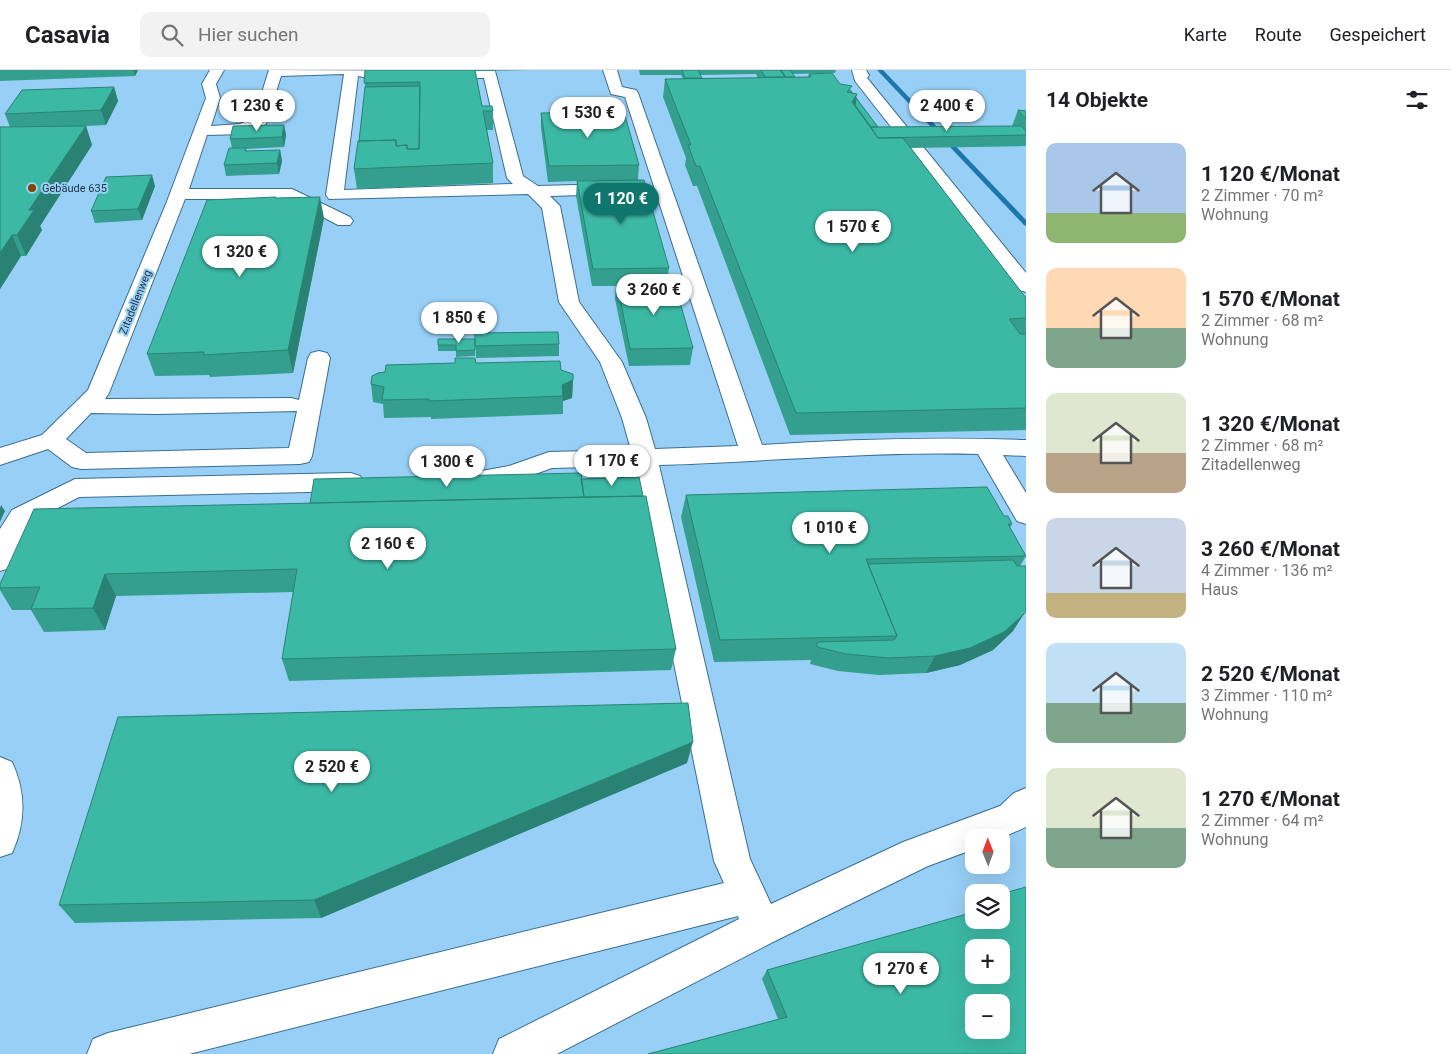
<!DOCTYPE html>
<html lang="de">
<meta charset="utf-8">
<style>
body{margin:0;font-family:Roboto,sans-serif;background:#f2f2f2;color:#202124;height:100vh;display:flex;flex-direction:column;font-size:19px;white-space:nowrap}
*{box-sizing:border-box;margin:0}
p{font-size:16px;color:#757577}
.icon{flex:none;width:28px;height:28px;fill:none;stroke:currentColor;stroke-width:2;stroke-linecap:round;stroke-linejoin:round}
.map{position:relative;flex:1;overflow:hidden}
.panel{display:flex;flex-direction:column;background:#fff;width:425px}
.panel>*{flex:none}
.needle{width:32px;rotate:359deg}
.buttons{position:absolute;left:965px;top:759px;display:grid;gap:10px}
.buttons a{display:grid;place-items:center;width:45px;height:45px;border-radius:10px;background:#fff;box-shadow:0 5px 20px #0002;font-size:25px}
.price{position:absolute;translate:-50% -42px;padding:0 11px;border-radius:18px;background:#fff;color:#222;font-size:16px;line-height:32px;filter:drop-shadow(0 1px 2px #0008)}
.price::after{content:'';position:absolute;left:50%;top:30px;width:15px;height:11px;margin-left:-8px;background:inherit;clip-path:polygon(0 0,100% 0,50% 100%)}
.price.selected{background:#0f766e;color:#fff}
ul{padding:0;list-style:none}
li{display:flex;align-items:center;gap:15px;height:125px;padding:0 20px}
li span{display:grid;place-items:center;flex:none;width:140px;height:100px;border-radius:10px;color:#555}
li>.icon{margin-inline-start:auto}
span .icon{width:60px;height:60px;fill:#fffc;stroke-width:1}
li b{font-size:21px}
h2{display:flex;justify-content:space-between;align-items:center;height:60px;padding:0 20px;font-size:21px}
header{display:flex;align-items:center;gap:30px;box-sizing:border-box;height:70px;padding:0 25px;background:#fff;border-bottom:1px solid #e0e0e0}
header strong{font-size:24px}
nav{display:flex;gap:28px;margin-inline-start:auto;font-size:18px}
.search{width:350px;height:45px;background:#f2f2f2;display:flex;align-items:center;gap:12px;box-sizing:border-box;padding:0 18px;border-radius:10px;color:#757577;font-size:19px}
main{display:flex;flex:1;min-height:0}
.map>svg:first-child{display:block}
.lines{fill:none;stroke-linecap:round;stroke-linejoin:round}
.stream{fill:#1e77aa;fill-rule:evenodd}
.minor-casing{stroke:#3a6e91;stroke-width:2}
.minor{fill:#fff;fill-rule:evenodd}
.wall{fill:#349f8e;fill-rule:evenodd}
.shaded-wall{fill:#2a8274}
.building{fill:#3cb9a5;stroke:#2a8274;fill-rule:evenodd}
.poi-dot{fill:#814500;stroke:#98cff6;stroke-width:2}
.labels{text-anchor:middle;stroke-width:4;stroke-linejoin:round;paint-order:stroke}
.far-poi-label{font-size:11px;fill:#1d3342;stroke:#98cff6;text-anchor:start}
.far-street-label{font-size:11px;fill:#1d3342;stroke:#98cff6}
</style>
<header>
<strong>Casavia</strong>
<div class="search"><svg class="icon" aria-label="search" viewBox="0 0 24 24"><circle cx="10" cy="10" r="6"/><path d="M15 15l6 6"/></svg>Hier suchen</div>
<nav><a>Karte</a><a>Route</a><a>Gespeichert</a></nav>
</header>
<main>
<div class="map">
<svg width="1026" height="984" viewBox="0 0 1026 984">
<rect width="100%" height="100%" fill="#98cff6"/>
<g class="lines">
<path class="stream" d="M877,0H883L1026,150V156L1024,155Z"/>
<g class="minor-casing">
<path id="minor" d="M210,0H224L216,14L220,28L211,56L240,54L254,48L269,0L495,1L523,106L538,116L614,114L620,115L623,119L620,123L614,124L550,126L560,136L579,232L622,292L646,348L655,379L738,376L625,27L611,24L603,0H617L622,17L636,20L638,23L762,375C850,369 938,367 1026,370V386L1003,385L1026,423V454L1017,451L978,384C872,381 765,392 659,395L750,789L771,834L903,772L1000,736L1014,723L1026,718V757L1001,768H974V779L928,796L775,871L557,984H493L499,969L739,849L738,846L189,984H87L93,969L108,963L724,813L714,791L634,396L552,398L513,412L474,418L465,416L461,410L465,404L509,396L549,382L631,380L622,348L600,292L559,232L542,138L528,124L329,129L326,125L344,4L281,6L266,54L243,64L207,65L189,119H292L350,147L353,151L350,155H338L289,129H185L109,323L105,329L291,328L299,330L308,288L311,283L319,281L327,283L330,288L312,386L309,392L300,394L81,399L72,397L48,379L0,395V378L42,365L88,320L166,134L206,28L202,14ZM358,6L369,8H484L507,108L513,114L344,120ZM297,341L289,378L86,383L66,369L91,343L157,344Z
M852,0H866L869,5L867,8L1026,203V222L1019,220L855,11Z
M351,403L360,406L364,412L360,418L351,421L79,427L31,452L10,498L0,501V459L12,440L75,409Z
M0,687L12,692C26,722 26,752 12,783L0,787Z"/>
</g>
<use href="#minor" class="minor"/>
</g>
<path class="wall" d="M0,0H138L135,6L0,11Z
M365,0H532L475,1L482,36L493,41V60H487L493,93V113L357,119L354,99L359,71L365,17Z
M621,0H836L835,3L792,4L795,7H808L809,4L840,14L851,20L878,57L1012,56L1018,40L1026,41V76L911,78L1026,228V360L790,365L697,116H693L685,95L686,88L663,27L665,9H683L681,5H640L639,0ZM756,4L758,8H702L700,5Z
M114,17L118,31L106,55L86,56L92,75L40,156L42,160L26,186H21L0,219V57H10L5,44Z
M541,43L639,95L638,110L669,198L667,211L693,278L690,295L629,296L615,229L616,216H592L576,126L577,111L548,112L541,58Z
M284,55L286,65L284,77L246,79L247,81L280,80L282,91L279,104L226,106L224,95L232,78L230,69Z
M155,116L142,150L95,153L91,141Z
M276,127V128L324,148L293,303L210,307L209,305L155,306L147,284Z
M475,263L559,274V286L476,288Z
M475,269V286L456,287V281H438V275Z
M455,293H476L561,300L573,310L572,328L563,331V344L431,349V347L384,348L383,334L373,332L371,314L385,302Z
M581,409L643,426L676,579L671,600L289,611L282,589L294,522L116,526L105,560L44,562L31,540H12L0,520V514L310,433Z
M686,425L1004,446L1012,454L1010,458L1026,486L1020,496L1013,561L993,580L960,595L926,603L879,605L838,601L810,594L811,590L714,592L681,447Z
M687,693L321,848L75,853L59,835Z
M974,850L1026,984L778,949L762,909L767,900Z"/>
<path class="shaded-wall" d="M133,0H138L135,6Z
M114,17L118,31L106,55L101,40Z
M857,24L853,43L852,32Z
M284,55L286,65L284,77L282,67Z
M86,56L92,75L40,156L42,160L26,186L17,165L29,140Z
M280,80L282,91L279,104L277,93Z
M152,105L155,116L142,150L138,139Z
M320,127L324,148L293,303L288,280Z
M12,165L21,186L0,219V183Z
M573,310L572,328L563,331L562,315Z
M1,435L5,441L0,452V438Z
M105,504L116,526L105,560L93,538Z
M1024,544L1013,561L993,580L960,595L926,603L935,586Z
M693,672L687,693L321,848L314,830Z"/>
<path class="building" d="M365,0H475L482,36H492L493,41H483L493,93L354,99L358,71L396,70V76L407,75V79H419L420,12L364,13Z
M682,0H698L702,8H685Z
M761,0H780L785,7H765Z
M781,0H790L795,7H786Z
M832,3L840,14L852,16L847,22L857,24L852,32L878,68H903L1026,228V248L1009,249L1020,264H1026V338L796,343L700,96H696L688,75H691L665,9L811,7L809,4Z
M420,16L419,79H407V75L396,76V70L359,71L365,17Z
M114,17L101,40L5,44L22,20Z
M856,28L878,57H871L855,35Z
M1018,40L1026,41V49Z
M624,42L639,95L549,96L541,43Z
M284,55L282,67L230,69L233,56Z
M86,56L29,140H34L17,165H12L0,183V57Z
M1021,56L1026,61V65L878,68L871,57Z
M229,78H246L245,81L280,80L277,93L224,95Z
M152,105L138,139L91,141L106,107Z
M644,110L669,198L593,199L577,111Z
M276,127L275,128L320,127L288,280L203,285L204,282L147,284L207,130Z
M674,211L693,278L630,279L617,212Z
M558,262L559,274L475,276V263Z
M438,269H475V280L456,281V275H438Z
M455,288H475L476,293L560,291L561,300L573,304V310L562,315L563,326L429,331V329L382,330L384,317L371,314L372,306L378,303L385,302L386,295L455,293Z
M581,403L584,427L310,433L314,409Z
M639,407L643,426L584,427L581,409Z
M987,417L1004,446H1008L1012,454H1008L1026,486L866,489L897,566L720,570L686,425Z
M646,426L676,579L282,589L297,499L105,504L93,538L31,539L40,517L0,518V514L34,439Z
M1013,490L1017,496H1026V541L1024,544L1004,562L970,578L935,586L888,588L846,584L817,577V572L894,570L897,566L868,494Z
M688,633L693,672L314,830L59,835L118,647Z
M1026,817V984H648L787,947L767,900L974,842V850H1001V824ZM974,878H1001V905H974ZM974,932H1001V960H974Z"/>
<circle class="poi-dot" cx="32" cy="118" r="5"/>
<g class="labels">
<g class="far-poi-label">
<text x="42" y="122">Gebäude 635</text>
</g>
<g class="far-street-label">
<text transform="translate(135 232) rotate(-68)" y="4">Zitadellenweg</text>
</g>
</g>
</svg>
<div class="buttons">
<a><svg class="needle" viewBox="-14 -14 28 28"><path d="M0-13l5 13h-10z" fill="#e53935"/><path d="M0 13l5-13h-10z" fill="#757577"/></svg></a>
<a><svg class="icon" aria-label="layers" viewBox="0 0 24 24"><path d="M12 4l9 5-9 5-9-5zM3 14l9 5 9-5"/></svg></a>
<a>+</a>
<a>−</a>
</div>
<b class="price" style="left:257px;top:62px">1 230 €</b>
<b class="price" style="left:947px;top:62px">2 400 €</b>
<b class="price" style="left:588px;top:69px">1 530 €</b>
<b class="price selected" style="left:621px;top:155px">1 120 €</b>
<b class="price" style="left:853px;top:183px">1 570 €</b>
<b class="price" style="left:240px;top:208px">1 320 €</b>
<b class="price" style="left:654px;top:246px">3 260 €</b>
<b class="price" style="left:459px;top:274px">1 850 €</b>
<b class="price" style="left:612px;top:417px">1 170 €</b>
<b class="price" style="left:447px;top:418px">1 300 €</b>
<b class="price" style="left:830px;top:484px">1 010 €</b>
<b class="price" style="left:388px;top:500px">2 160 €</b>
<b class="price" style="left:332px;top:723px">2 520 €</b>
<b class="price" style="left:901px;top:925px">1 270 €</b>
</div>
<section class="panel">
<h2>14 Objekte<svg class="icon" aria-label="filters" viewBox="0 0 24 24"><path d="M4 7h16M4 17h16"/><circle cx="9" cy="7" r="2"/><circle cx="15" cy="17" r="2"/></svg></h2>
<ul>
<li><span style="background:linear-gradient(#a9c7e8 70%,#8fb573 0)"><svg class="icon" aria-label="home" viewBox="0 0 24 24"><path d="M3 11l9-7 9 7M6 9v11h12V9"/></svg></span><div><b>1 120 €/Monat</b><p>2 Zimmer · 70 m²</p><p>Wohnung</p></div></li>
<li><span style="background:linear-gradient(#ffd9b3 60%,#7fa58c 0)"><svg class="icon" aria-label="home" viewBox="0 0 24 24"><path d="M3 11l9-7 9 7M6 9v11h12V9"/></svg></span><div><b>1 570 €/Monat</b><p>2 Zimmer · 68 m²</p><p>Wohnung</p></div></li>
<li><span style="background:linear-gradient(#dfe7d0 60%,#b9a48a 0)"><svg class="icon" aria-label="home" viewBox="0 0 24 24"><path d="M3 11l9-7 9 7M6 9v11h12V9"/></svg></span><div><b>1 320 €/Monat</b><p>2 Zimmer · 68 m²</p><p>Zitadellenweg</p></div></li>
<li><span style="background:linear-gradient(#c9d6e8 75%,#c2b280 0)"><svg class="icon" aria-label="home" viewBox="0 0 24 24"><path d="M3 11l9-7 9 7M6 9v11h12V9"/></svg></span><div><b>3 260 €/Monat</b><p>4 Zimmer · 136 m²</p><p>Haus</p></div></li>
<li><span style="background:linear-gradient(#bfe0f5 60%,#7fa58c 0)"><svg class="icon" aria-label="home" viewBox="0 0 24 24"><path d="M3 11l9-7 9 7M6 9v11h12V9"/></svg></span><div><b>2 520 €/Monat</b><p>3 Zimmer · 110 m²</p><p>Wohnung</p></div></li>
<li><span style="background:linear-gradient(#dfe7d0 60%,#7fa58c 0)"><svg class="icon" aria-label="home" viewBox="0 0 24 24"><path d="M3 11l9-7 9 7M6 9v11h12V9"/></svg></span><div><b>1 270 €/Monat</b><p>2 Zimmer · 64 m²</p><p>Wohnung</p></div></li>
</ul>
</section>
</main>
